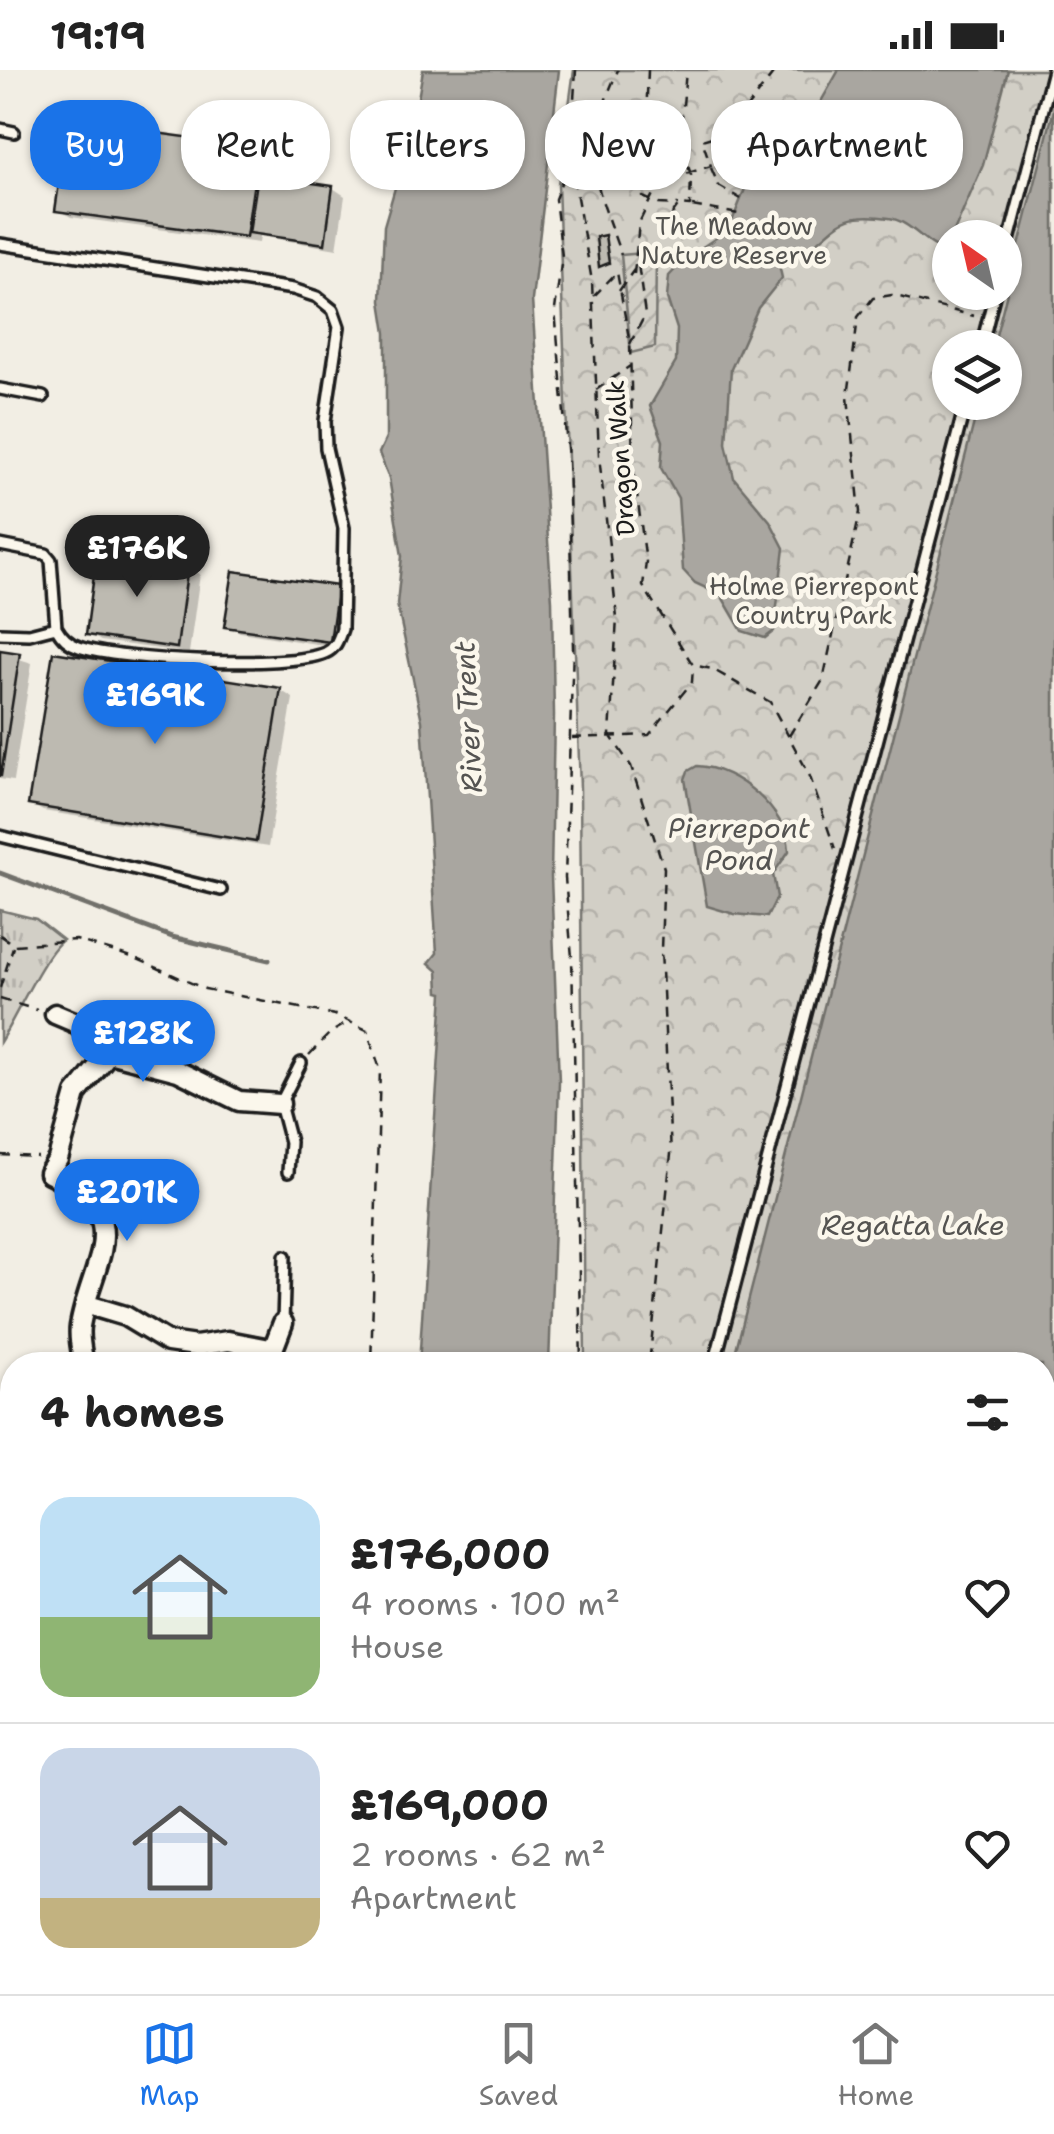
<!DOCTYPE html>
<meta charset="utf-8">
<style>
body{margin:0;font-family:"Shantell Sans",sans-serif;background:#f2f2f2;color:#222;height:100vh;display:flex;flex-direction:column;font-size:38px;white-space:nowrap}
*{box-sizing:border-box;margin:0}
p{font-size:32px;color:#767676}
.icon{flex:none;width:55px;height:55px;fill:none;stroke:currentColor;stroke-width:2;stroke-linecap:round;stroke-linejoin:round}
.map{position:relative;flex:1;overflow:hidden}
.details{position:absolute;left:0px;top:1282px;width:1055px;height:642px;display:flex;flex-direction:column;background:#fff;border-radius:40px 40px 0 0;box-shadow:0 2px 8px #0004}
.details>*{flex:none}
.guide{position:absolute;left:30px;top:30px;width:995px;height:90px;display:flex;gap:20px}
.needle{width:65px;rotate:326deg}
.buttons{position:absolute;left:932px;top:150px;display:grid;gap:20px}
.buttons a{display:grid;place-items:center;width:90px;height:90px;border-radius:50%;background:#fff;box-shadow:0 2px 8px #0004;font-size:50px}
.price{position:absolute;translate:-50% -85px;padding:0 22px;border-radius:35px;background:#1a73e8;color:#fff;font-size:32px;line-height:65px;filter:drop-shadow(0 2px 5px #0008)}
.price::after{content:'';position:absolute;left:50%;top:60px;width:30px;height:22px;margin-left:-15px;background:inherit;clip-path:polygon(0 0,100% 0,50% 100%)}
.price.on{background:#222;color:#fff}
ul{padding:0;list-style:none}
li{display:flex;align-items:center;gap:30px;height:250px;padding:0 40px}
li+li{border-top:2px solid #e0e0e0}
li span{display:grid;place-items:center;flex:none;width:280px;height:200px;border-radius:30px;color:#555}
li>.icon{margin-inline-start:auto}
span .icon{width:120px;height:120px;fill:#fffc;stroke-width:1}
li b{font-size:42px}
h2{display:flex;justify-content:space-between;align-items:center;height:120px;padding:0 40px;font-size:42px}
.tag{padding:0 35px;border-radius:40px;background:#fff;box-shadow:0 2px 8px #0004;font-size:35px;line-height:90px}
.tag.on{background:#1a73e8;color:#fff}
.status{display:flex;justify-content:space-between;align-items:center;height:70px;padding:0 50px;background:#fff;direction:ltr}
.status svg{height:28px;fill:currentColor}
.dock{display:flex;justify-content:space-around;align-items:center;height:140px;border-top:2px solid #e0e0e0;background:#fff;font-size:28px;color:#767676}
.dock a{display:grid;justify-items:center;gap:5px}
.dock .on{color:#1a73e8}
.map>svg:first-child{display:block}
.grass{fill:url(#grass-tufts);stroke:#777671;stroke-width:2.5}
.park{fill:url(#park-crowns);stroke:#777671;stroke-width:2.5;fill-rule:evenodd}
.garden{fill:url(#garden-furrows);stroke:#777671;stroke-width:2.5}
.water{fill:#a9a6a0;stroke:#716f6b;stroke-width:2.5}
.shadow{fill:#0003}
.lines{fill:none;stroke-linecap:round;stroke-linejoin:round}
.stream{stroke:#716f6b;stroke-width:5}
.building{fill:#bdbab1;stroke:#1c1c1c;stroke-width:2.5}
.service-casing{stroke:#1c1c1c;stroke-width:16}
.minor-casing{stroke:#1c1c1c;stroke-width:25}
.path{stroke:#1c1c1c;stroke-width:2.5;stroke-dasharray:10 8;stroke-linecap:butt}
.service{stroke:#fbf7ec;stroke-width:9}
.minor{stroke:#fbf7ec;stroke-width:18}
.labels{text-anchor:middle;stroke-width:9;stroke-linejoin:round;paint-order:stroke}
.park-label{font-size:25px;fill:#53524f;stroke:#fbf7ec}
.street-label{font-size:25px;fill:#1c1c1c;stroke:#fbf7ec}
.water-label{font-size:28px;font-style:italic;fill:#545351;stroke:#fbf7ec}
</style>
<div class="status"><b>19:19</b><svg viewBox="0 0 49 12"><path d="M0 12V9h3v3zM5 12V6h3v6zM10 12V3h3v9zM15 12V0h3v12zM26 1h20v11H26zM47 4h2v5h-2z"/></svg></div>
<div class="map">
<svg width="1054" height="1924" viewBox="0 0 1054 1924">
<defs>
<pattern id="grass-tufts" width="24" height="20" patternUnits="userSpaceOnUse" patternTransform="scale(2.5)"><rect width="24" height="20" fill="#d2cfc6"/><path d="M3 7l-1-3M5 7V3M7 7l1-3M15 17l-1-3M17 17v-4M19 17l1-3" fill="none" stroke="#b4b1aa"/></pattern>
<pattern id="park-crowns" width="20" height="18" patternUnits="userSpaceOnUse" patternTransform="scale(2.5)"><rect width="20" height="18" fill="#d2cfc6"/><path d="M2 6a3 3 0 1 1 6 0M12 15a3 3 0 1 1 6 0" fill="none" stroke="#b4b1aa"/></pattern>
<pattern id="garden-furrows" width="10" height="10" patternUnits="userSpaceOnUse" patternTransform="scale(2.5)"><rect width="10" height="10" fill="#d2cfc6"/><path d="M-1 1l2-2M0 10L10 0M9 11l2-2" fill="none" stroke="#b4b1aa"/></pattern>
</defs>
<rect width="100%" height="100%" fill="#f2eee4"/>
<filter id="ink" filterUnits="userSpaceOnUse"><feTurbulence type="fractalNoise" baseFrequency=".01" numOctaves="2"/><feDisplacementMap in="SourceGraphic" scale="20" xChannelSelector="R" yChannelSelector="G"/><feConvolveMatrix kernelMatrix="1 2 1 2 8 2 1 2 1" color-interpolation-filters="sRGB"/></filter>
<g filter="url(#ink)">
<path class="grass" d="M0,840L36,849L63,870C45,882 15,948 0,972Z"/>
<path class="park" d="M574,0H1054V1924H432L439,1912H1042V1295H585L580,718L558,114ZM950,168H1005V222H950ZM950,278H1005V332H950Z"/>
<path class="garden" d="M656,182L655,277L631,283L621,185Z"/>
<path class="water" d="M423,0H559L532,230L552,531L554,645L551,807L559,1012L549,1295H419L443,923L439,922L438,901L429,893L437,883L422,651L397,534L402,486L389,408L379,383L386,368V263L381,231L384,156L414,52Z
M839,0H1008L983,95L947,178C930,182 913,151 889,148C839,141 840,156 807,180C798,186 788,182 777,186L782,208L758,238L731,299L726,373L734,408L770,451L784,478L774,561L765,568L742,561L721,525L695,513L683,500L678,428L661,398L663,371L650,336L676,292L677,259L667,228L669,206L685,189L729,159L747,114L819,35Z
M1054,39V1363L1043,1407L1042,1295H732L979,333L1005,332V278L993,277Z
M697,696C736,697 788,741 789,781L773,804L777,827L767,847L734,844L707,836L685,709L688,701Z
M28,1912H371V1913L367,1922L353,1914L339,1924H12Z
M574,1912H912V1913L909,1924H571Z"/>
<path class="shadow" d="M258,79L271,87L267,109L333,118L345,126L337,179L260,166L259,173L71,147L58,140Z
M187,497L200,504L189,583L101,571L88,564Z
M235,504L338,519L350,526L342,578L240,562L227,555Z
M0,583L32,593L13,711L0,709Z
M280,620L293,628L268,777L43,741L30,734Z"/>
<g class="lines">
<path class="stream" d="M0,803L172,867L269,890"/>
</g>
<path class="building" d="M68,51L259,77L246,167L55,141Z
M258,105L333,116L325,174L249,163Z
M605,165L609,193L599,197L596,167Z
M97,482L188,495L177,578L86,565Z
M233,501L338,516L330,572L224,557Z
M0,580L20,583L1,706H0Z
M53,582L281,618L256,772L28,735Z"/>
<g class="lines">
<g class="service-casing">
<path id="service" d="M0,59L14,62
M0,174L293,219L317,227L333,240L339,257L325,351L326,378L344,458L342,559C338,570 336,578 325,583C288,599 119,591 79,577C69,574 61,566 56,557L51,490L46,484L0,475
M1005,186L1053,0
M981,278L995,222
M0,319L43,327
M0,563L29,564L56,557
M0,766L221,820
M288,1102L290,1072L280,1034L301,993
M283,1253L285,1186
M714,1295L966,332
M1042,1485L1054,1442
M549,1924L552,1912
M934,1924L938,1912"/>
</g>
<g class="minor-casing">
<path id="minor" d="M55,944L74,952L109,983
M85,1234L125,1246L168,1272L196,1276L228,1271L270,1279
M84,1295C82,1282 78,1269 80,1256C91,1190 140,1146 49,1103L58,1089L76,1024L109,983L178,1001L239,1031L280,1034
M267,1295L283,1253
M0,1408L12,1407
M0,1501L12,1505"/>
</g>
<path class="path" d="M576,0L570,88L592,211L599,386L617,548L610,665L631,696L664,798L661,880L671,1084L649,1295
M648,0L643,127L659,134L678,135
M570,89L555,129L562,186L555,240L568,389L573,578L565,808L572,887L581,1295
M711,98L719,116L741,129
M692,136L739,144
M606,142C585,83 594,55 618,0
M608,149L621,185
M661,160L679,135L690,136L691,105L680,71L686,0
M634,204L639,153L659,112L711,96L702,70L728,62L776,0
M619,221L638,194L645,245L630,274
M594,226L617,202L630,274L633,395L646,492L643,516L693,595L712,599L770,632L809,704L835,779
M596,320L630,296
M789,666L823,610L860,442L848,327L858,247L873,228L892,225L974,246
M572,668L649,665L692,612L693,596
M0,865L14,875L76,870L135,888L205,919L335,945L367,960L380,999L371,1295
M0,918L13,877
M0,929L37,940
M309,985L330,963L349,952
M0,1085L38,1087
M1042,1591L1054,1586
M0,1832L12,1830
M0,1846L9,1832
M368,1924L373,1912
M434,1924L436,1912
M508,1924L511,1912
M529,1924L532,1912"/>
<use href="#service" class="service"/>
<use href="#minor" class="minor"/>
</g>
</g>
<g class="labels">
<g class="park-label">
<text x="734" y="165">The Meadow<tspan x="734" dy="29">Nature Reserve</tspan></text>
<text x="814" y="525">Holme Pierrepont<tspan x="814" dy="29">Country Park</tspan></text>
</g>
<g class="street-label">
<text transform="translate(620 388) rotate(-94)" y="9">Dragon Walk</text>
</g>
<g class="water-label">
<text transform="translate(468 647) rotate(-93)" y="10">River Trent</text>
<text x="739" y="768">Pierrepont<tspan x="739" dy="32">Pond</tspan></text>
<text x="913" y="1165">Regatta Lake</text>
</g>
</g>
</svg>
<div class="buttons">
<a><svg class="needle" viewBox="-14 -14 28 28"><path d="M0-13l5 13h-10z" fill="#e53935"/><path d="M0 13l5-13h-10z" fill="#767676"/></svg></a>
<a><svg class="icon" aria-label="layers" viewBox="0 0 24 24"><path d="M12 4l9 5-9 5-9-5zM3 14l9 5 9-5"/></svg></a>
</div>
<b class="price on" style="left:137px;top:530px">£176K</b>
<b class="price" style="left:155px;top:677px">£169K</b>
<b class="price" style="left:143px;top:1015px">£128K</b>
<b class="price" style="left:127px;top:1174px">£201K</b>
<div class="guide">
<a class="tag on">Buy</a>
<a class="tag">Rent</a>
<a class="tag">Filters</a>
<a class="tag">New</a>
<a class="tag">Apartment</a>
</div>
<section class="details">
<h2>4 homes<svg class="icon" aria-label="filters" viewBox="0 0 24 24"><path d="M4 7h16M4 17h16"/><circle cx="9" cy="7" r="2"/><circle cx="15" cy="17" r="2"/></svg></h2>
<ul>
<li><span style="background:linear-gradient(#bfe0f5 60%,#8fb573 0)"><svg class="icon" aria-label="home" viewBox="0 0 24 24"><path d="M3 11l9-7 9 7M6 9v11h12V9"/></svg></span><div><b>£176,000</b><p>4 rooms · 100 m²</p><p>House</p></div><svg class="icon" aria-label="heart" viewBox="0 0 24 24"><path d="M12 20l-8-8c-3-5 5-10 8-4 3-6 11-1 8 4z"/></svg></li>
<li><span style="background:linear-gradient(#c9d6e8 75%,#c2b280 0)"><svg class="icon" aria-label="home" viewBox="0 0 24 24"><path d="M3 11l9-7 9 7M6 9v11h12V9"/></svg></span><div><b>£169,000</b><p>2 rooms · 62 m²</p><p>Apartment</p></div><svg class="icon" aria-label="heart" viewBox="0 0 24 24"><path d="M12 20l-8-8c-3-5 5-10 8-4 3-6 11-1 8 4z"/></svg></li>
</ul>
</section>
</div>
<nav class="dock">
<a class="on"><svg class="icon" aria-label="map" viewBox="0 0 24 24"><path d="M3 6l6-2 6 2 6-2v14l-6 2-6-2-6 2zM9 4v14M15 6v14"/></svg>Map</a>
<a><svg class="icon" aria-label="saved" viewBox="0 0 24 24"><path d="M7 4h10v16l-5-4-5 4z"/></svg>Saved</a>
<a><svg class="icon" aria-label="home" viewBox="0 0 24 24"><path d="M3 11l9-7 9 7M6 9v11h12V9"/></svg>Home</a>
</nav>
